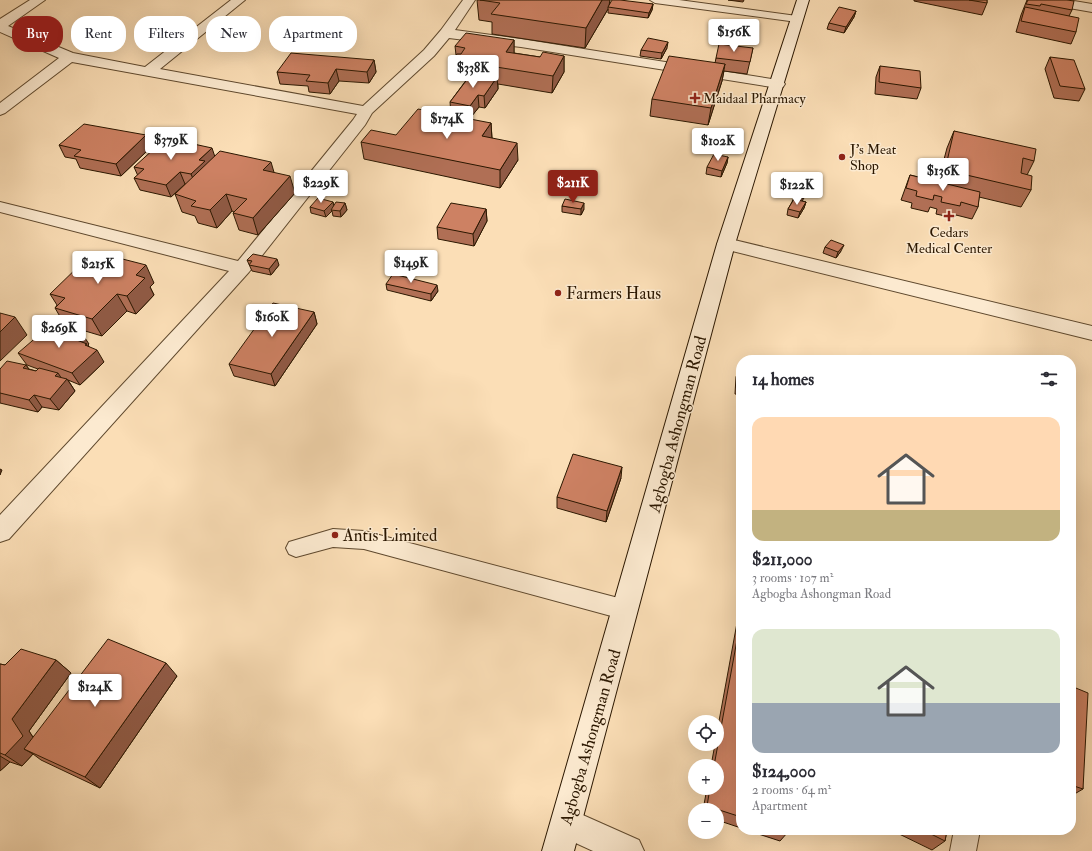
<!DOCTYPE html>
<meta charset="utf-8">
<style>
body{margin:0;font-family:"IM FELL Double Pica",serif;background:#f7f7f7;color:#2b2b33;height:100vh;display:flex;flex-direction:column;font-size:15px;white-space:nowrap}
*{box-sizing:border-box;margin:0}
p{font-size:13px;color:#7c7c81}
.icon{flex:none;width:22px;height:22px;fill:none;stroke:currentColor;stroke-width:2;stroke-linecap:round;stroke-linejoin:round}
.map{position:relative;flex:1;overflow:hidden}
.details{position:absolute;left:736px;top:355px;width:340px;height:480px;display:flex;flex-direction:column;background:#fff;border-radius:16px;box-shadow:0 4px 16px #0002}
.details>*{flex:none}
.guide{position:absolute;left:12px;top:16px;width:380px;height:36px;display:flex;gap:8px}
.buttons{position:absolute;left:688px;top:715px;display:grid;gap:8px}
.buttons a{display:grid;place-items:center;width:36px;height:36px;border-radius:50%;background:#fff;box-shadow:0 4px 16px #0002;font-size:20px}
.price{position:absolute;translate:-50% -34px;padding:0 9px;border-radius:4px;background:#fff;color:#222;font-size:13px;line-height:26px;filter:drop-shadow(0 1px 2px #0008)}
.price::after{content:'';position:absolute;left:50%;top:24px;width:12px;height:9px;margin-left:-6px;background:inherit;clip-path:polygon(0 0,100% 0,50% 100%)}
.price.selected{background:#8f2418;color:#fff}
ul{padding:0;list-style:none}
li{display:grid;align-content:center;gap:8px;height:212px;padding:0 16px}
li span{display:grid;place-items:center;height:124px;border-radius:12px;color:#555}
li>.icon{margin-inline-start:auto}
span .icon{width:72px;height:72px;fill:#fffc;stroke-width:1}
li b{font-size:17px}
h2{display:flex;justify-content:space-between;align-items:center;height:48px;padding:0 16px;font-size:17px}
.pill{padding:0 14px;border-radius:16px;background:#fff;box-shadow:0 4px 16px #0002;font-size:14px;line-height:36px}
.pill.selected{background:#8f2418;color:#fff}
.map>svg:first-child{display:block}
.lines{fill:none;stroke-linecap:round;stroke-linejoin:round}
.lane-casing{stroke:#5f492e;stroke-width:2}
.street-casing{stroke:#5f492e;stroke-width:2}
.secondary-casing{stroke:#2b1700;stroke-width:2}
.lane{fill:#fcead0;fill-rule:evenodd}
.street{fill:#fcead0;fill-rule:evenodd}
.secondary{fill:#fcead0;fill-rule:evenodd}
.wall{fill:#b06f55;stroke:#2b1700}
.shaded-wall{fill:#905a45;stroke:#2b1700}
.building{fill:#cd8163;stroke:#2b1700}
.poi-dot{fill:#8f2418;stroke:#fcead0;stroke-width:1.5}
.labels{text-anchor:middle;stroke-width:3;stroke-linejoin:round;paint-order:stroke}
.far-poi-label{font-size:14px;fill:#2b1700;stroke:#fcead0;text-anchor:start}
.poi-label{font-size:17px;fill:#2b1700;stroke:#fcead0;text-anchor:start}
.street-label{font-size:17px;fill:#2b1700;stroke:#fcead0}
</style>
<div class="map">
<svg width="1092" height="851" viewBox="0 0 1092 851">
<rect width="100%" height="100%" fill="#fbdeb6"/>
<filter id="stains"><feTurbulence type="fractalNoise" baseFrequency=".005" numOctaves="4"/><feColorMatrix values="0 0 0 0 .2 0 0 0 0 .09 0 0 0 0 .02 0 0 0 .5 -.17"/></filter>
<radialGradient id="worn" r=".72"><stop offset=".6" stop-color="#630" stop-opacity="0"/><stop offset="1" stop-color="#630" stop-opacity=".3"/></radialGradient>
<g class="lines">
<g class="lane-casing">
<path id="lane" d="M650,0H679L797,16L802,19L797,22L655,3Z
M333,529L364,531L626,600L634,603L637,610L634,617L626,620L364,549L333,547L296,557L289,554L286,548L289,542Z
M954,830H980L976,851H950Z"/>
</g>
<g class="street-casing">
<path id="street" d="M30,0H45L8,26L73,53L145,67L231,0H245L160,69L363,106L424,50L441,30L463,0H475L455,30L521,39L778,80L783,81L785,84L783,87L778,88L521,47L449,38L434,56L372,113L365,125L249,272L9,539L0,542V515L229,271L0,212V202L238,261L353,120L357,114L72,62L5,113L0,115V103L59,58L0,32V19Z
M1040,0H1068L1092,4V12L1046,4L1041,3Z
M726,238L1092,326V340L720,248L717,244L720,240Z
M567,808L639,840L644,851H593L556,834L552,823L556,812Z"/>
</g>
<g class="secondary-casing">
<path id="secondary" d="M797,0H809L735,244L574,851H542L717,244Z"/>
</g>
<use href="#lane" class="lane"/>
<use href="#street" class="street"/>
<use href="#secondary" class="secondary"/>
</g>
<path class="wall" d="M477,0H610L609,4H653L652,10L648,18L608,13V9L585,48L492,34V22L479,20Z
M728,0H744L743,2Z
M914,0H987V3L982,15L914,1Z
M1027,0H1067L1072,10L1069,16L1076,32L1071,44L1016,32L1021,15Z
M856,11L854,17L844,33L827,29L829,23Z
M732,34L730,43L713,41L714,35Z
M514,40V53L540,57L564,56V72L552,93L498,84V89L485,108L479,107L471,117L451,114L450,102L467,79L454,77L452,60L456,55L455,46Z
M667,48L661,59L640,56L641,50Z
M753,48L747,74L724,71L722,81L708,125L650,116L652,99L715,63L716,58Z
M1050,57L1085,89L1079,101L1054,98L1045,69Z
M374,60L376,72L369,83L339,81L330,94L309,92L308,86L280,84L277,72Z
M880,66L921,88L917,99L875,94L876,77Z
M491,123L492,138L518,160L500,188L364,159L361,142Z
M954,131L1034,161L1027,175L1031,190L1021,207L979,197L978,207L972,219L956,215L954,218L936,214L937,209L930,207L928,212L911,208L912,203L901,200L910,175L938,182L947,148Z
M59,145L151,147L121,176L80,168L76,159L65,157Z
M215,156L274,173L295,193L258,235L239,230L233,213L234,212L232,211L217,228L198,223L195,216L182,212L175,194L186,184H185L171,197L140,190L134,178L138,176L134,167Z
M728,157L727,163L721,177L706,174L707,167Z
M794,197L804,198L802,201L806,202L804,208L798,218L787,215L788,209L792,202Z
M333,202L334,206L345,203L347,210L341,217L333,216L332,211L326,217L311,213L310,207Z
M562,206L584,209L581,215L562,212Z
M486,209L487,221L474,246L438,239L437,227Z
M825,247L841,251L836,258L823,253Z
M247,260L279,265L271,275L252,271Z
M154,283L150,287L154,295L136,314L127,311L102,336L65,325L55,308L57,305L50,294Z
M386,284L438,291L431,301L387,290Z
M314,312L317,324L275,386L234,376L229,364Z
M89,344L88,345L89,347L104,362L80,385L68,380L75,391L59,410L42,407L38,412L0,403V369L26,365L29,369L36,371L38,369L27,365L18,353Z
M738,371L741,372V395L735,394L736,377Z
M621,478L606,522L557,508V497Z
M741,601V828L717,820V810H703L707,788H717V766H711L715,744H717V732Z
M56,660L71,673L29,731L33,737L177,676L100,788L41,760L33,754L22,766L10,762L0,771V664L5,665Z
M1071,686L1083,789L1071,796Z
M746,830H788V832L780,841Z
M891,830H947L945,841L932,850Z"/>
<path class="shaded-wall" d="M602,0H610L609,6L608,7V9L585,48L586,28Z
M653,4L652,10L648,18L649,13Z
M856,11L854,17L844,33L846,27Z
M514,40V56L506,52Z
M668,42L667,48L661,59L662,53Z
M564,56V72L552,93L553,76Z
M374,60L376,72L369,83L367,72Z
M725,64L722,81L708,125L711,108Z
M336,69L339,81L330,94L328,83Z
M497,77L498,89L485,108L484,96Z
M478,95L479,107L471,117L470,106Z
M491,123L492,140L482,136Z
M146,135L151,147L121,176L116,164Z
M517,143L518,160L500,188V170Z
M212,148L216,160L196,186L191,174L199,160Z
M728,157L727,163L721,177L722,171Z
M271,162L276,179L263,170Z
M180,172L185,184L171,197L166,185Z
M290,176L295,193L258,235L253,218Z
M226,194L232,211L217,228L210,210Z
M333,202L334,208L331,210L332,211L326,217L324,211Z
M806,202L804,208L798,218L800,212Z
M345,203L347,210L341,217L340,211Z
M584,203V209L581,215V209Z
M486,209L487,221L474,246L473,234Z
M844,245L841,251L836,258L838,252Z
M277,259L279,265L271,275L269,269Z
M146,265L154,283L150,287L154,295L136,314L127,296L136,275Z
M437,285L438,291L431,301V294Z
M117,294L127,311L102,336L92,319Z
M314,312L317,324L275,386L271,374Z
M15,317L27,335L0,361V332Z
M81,332L89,344L88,345L93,354L97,350L104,362L80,385L72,373L74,339Z
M26,365L34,377L23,368Z
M58,373L64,382L67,379L75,391L59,410L50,399L55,376Z
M34,395L42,407L38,412L29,400Z
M622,467L621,478L606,522L607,511Z
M0,469L2,470L0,475Z
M56,660L71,673L29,731L39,747L24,749L33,754L22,766L5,755L12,719Z
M166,663L177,676L100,788L85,777Z
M0,756L10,762L0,771Z"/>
<path class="building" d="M480,0H602L586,28L491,14L500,3Z
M612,0H620L653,4L649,13L608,7Z
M969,0H987V3Z
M1028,0H1067L1074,1L1072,10L1041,4L1040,6L1026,4Z
M839,7L856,11L846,27L829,23Z
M1025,7L1079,18L1076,32L1021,21Z
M717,26L733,28L731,37L714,35Z
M466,33L514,40L506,52L540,57L543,52L564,56L553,76L452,60L457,54H461L465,48L455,46Z
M648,38L668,42L662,53L641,50Z
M719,44L753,48L750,62L716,58Z
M291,53L374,60L367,72L336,69L328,83L306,81L310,75L277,72Z
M669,56L725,64L711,108L652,99Z
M1050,57L1074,60L1085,89L1060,86Z
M880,66L920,71L921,88L879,82Z
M472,73L497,77L484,96L478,95L470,106L450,102Z
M418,109L491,123L482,136L517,143L500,170L361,142L371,130L396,135Z
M84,124L146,135L116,164L74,156L81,150L59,145Z
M954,131L1036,149L1034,161L1023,158L1021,173L1032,176L1031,190L945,170Z
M166,138L212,148L199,160L205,161L191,174L180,172L166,185L134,178L144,169L134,167Z
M220,151L271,162L263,170L290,176L253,218L233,213L247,199L226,194L210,210L191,206L196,201L175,194Z
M714,154L728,157L722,171L707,167Z
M910,175L980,192L978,207L961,202L960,206L941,202L942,197L934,195L933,200L916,196L917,191L906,188Z
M797,189L806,191L802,199L794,197Z
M318,198L333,202L324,211L310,207Z
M565,199L584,203L581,209L562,206Z
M794,199L806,202L800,212L788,209Z
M336,202L345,203L340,211L331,210Z
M451,203L486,209L473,234L437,227Z
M831,240L844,245L838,252L825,247Z
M103,254L146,265L136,275L145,278L127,296L117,294L92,319L55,308L65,298L50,294L84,261L92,264Z
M253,254L277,259L269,269L249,265L252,261L247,260Z
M393,274L437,285L431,294L386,284Z
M273,303L314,312L271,374L229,364Z
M0,313L15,317L0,332Z
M65,326L81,332L74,339L87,344L85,345L97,350L72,373L18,353L46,329L57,333Z
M7,361L26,365L23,368L36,371L39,368L58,373L55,376L67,379L50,399L34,395L29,400L0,393V369Z
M738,371L741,372V389L736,388Z
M573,454L622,467L607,511L557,497Z
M741,618V817L707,806L710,788H717V766H714Z
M108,639L166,663L85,777L24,749Z
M21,649L56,660L12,719L23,736L5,755L0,753V664L5,665Z
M1071,686L1088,693L1083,789L1071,785Z
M781,830H788V832Z
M923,830H947L945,841Z"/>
<g class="poi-dot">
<path d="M693 92h4v4h4v4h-4v4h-4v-4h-4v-4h4z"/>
<circle cx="842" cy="157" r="4"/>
<path d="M947 210h4v4h4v4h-4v4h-4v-4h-4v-4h4z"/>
<circle cx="558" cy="293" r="4"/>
<circle cx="335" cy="535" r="4"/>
</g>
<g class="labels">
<g class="far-poi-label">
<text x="703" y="103">Maidaal Pharmacy</text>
<text x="850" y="154">J's Meat<tspan x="850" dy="16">Shop</tspan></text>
<text x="949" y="237" text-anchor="middle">Cedars<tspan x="949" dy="16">Medical Center</tspan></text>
</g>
<g class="poi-label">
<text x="566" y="299">Farmers Haus</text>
<text x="343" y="541">Antis Limited</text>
</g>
<g class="street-label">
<text transform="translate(677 424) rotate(-75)" y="6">Agbogba Ashongman Road</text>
<text transform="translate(590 737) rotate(-74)" y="6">Agbogba Ashongman Road</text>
</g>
</g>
<rect width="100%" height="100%" filter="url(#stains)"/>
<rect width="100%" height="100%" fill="url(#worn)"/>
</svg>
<div class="buttons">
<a><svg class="icon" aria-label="locate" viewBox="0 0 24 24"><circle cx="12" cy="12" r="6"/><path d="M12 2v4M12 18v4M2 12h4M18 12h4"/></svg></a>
<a>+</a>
<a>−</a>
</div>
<b class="price" style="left:734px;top:53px">$156K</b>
<b class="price" style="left:473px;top:89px">$338K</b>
<b class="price" style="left:447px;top:140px">$174K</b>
<b class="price" style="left:171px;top:161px">$379K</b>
<b class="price" style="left:718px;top:162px">$102K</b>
<b class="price" style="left:943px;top:192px">$136K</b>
<b class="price" style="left:321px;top:204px">$229K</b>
<b class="price selected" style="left:573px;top:204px">$211K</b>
<b class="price" style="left:797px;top:206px">$122K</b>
<b class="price" style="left:411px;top:284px">$149K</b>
<b class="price" style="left:98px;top:285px">$215K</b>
<b class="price" style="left:272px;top:338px">$160K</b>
<b class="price" style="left:59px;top:349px">$269K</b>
<b class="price" style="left:95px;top:708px">$124K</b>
<div class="guide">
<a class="pill selected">Buy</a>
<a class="pill">Rent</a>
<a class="pill">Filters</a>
<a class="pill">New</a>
<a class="pill">Apartment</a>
</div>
<section class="details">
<h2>14 homes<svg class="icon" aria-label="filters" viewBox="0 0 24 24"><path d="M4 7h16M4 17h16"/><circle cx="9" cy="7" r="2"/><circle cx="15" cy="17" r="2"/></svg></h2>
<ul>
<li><span style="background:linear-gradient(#ffd9b3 75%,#c2b280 0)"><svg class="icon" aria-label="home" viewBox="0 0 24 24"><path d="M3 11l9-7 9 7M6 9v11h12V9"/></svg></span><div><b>$211,000</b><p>3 rooms · 107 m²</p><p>Agbogba Ashongman Road</p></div></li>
<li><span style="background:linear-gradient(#dfe7d0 60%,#9aa5b1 0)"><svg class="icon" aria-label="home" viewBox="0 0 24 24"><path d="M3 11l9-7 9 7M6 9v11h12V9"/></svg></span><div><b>$124,000</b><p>2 rooms · 64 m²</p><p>Apartment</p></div></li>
</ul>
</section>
</div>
